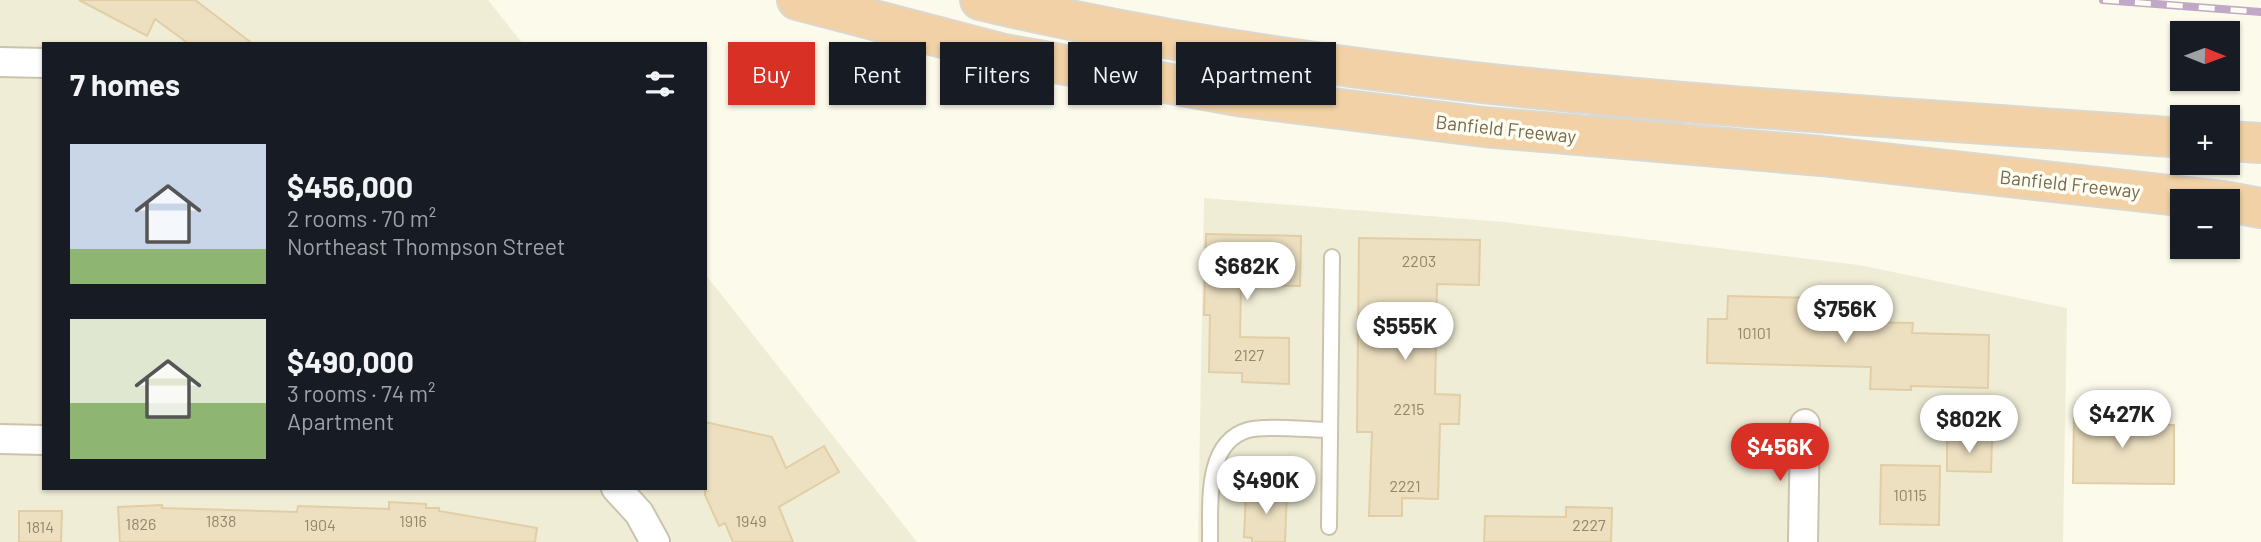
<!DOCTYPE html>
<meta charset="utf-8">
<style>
body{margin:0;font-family:Barlow,sans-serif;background:#20242c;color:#f1f3f6;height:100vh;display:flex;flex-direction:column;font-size:26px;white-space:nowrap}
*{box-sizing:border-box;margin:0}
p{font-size:23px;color:#9ea1a6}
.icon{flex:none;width:38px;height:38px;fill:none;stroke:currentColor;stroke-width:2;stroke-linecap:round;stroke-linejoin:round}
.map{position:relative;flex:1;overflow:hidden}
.panel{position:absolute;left:42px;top:42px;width:665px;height:448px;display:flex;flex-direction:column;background:#171b24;border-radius:0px;box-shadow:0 2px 5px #0004}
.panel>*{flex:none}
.hud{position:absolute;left:728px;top:42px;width:665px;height:63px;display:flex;gap:14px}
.needle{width:46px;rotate:91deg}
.controls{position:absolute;left:2170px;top:21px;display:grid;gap:14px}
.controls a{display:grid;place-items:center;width:70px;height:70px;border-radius:0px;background:#171b24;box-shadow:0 2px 5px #0004;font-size:35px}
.price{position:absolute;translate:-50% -60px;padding:0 16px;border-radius:24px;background:#fff;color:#222;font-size:23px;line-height:46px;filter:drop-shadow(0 2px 4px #0008)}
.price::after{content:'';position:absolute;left:50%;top:42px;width:21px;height:16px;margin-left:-10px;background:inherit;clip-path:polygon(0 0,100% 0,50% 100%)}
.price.active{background:#d93025;color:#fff}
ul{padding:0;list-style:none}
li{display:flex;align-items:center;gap:21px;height:175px;padding:0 28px}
li span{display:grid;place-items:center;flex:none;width:196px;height:140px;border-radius:0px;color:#555}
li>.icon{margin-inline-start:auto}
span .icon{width:84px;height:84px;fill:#fffc;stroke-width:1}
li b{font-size:30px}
h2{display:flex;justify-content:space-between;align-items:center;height:84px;padding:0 28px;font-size:30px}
.chip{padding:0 24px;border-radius:0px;background:#171b24;box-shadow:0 2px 5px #0004;font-size:24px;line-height:63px}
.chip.active{background:#d93025;color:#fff}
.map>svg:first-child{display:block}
.residential{fill:#f0edd6}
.building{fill:#ede0c1;stroke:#e1cea5;stroke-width:2}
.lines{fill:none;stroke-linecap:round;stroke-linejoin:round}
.lane-casing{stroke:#cbc3ad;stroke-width:18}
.street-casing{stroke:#cbc3ad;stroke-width:32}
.highway-casing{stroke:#dbd8d1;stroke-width:42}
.lane{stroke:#fff;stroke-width:14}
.street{stroke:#fff;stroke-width:28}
.highway{stroke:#f1d1a5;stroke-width:38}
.rail-casing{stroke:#c1a8c6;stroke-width:8}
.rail{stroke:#fefdf1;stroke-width:5;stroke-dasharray:16;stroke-linecap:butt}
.labels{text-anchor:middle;stroke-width:7;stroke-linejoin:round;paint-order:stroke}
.number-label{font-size:16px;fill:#93866b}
.street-label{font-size:19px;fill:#75684e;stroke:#fefdf1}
</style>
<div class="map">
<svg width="2261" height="542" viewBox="0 0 2261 542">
<rect width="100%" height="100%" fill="#fcfaea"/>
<path class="residential" d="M0,0H488L523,44H44V488H705V274L917,542H0Z
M1204,198L1504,222L1859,265L2067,308L2063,542H1198Z"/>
<path class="building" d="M79,0H195L253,44H189L155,19L147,36Z
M1206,234L1301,236L1300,286L1241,285L1240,337L1289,338V384L1242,382V373L1209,372L1210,315H1204Z
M1359,238L1480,240L1479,285L1437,284L1435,394L1460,395L1459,424H1440L1438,499L1402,498V516H1369L1372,432H1357Z
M1728,296L1816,298V321L1913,323L1912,333L1989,335L1988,388L1911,386V390L1870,389L1871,367L1707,363L1708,319H1727Z
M2074,414H2149V425H2174V484L2073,483Z
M705,422L772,437L786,468L824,446L839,472L779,507L793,542H733L725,523L719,526L705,495Z
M1947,439L1992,440L1991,472L1947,471Z
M1881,465L1940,466L1939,525L1880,524Z
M1246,489L1287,491L1285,542H1252V538L1244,537Z
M389,502L426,504V508H439V511L537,528L535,542H120L118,507L162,505V508L297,512L298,506L389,509Z
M1566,507L1612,508L1611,542H1484L1485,516L1566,517Z
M19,511H62L61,542H19Z"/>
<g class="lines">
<g class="lane-casing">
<path id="lane" d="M1329,527L1332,257
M1210,542C1211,507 1203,443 1248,430C1265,425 1311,430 1330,430"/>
</g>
<g class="street-casing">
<path id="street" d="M0,62L44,63
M0,439L44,440
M616,488L639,513L655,542
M1803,542L1805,424"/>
</g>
<g class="highway-casing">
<path id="highway" d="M797,0L1004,54L1244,97L1484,127L1821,156L2224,201
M980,0C1370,93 1783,108 2182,138
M2228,141L2261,143
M2228,202L2261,208"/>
</g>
<use href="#lane" class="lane"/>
<use href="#street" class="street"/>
<use href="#highway" class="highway"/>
<g class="rail-casing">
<path id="rail" d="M2103,0L2261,12"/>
</g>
<use href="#rail" class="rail"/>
</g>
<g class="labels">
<g class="number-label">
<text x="1419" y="267">2203</text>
<text x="1754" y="339">10101</text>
<text x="1249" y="361">2127</text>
<text x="1409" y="415">2215</text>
<text x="1405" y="492">2221</text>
<text x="1910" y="501">10115</text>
<text x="221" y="527">1838</text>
<text x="413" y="527">1916</text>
<text x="751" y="527">1949</text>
<text x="141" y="530">1826</text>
<text x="320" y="531">1904</text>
<text x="1589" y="531">2227</text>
<text x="40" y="533">1814</text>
</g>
<g class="street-label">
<text transform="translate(1506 129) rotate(6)" y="7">Banfield Freeway</text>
<text transform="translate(2070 184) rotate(6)" y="7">Banfield Freeway</text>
</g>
</g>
</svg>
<div class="controls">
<a><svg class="needle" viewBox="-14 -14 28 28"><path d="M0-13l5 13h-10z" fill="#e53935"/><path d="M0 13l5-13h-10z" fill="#9ea1a6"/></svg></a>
<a>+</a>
<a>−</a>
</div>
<b class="price" style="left:1247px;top:302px">$682K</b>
<b class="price" style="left:1845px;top:345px">$756K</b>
<b class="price" style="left:1405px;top:362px">$555K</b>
<b class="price" style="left:2122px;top:450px">$427K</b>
<b class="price" style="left:1969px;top:455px">$802K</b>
<b class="price active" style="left:1780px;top:483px">$456K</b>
<b class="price" style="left:1266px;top:516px">$490K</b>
<div class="hud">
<a class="chip active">Buy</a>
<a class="chip">Rent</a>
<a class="chip">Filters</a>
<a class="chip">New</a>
<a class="chip">Apartment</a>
</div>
<section class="panel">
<h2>7 homes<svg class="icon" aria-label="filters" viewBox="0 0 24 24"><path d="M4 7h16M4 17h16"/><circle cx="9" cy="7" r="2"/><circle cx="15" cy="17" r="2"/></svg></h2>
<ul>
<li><span style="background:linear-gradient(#c9d6e8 75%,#8fb573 0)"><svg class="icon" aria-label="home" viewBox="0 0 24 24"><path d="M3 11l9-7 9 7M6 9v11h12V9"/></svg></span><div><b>$456,000</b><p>2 rooms · 70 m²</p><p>Northeast Thompson Street</p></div></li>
<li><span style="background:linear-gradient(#dfe7d0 60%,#8fb573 0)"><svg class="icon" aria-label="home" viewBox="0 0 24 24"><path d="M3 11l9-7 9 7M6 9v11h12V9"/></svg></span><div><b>$490,000</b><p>3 rooms · 74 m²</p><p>Apartment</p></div></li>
</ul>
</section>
</div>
